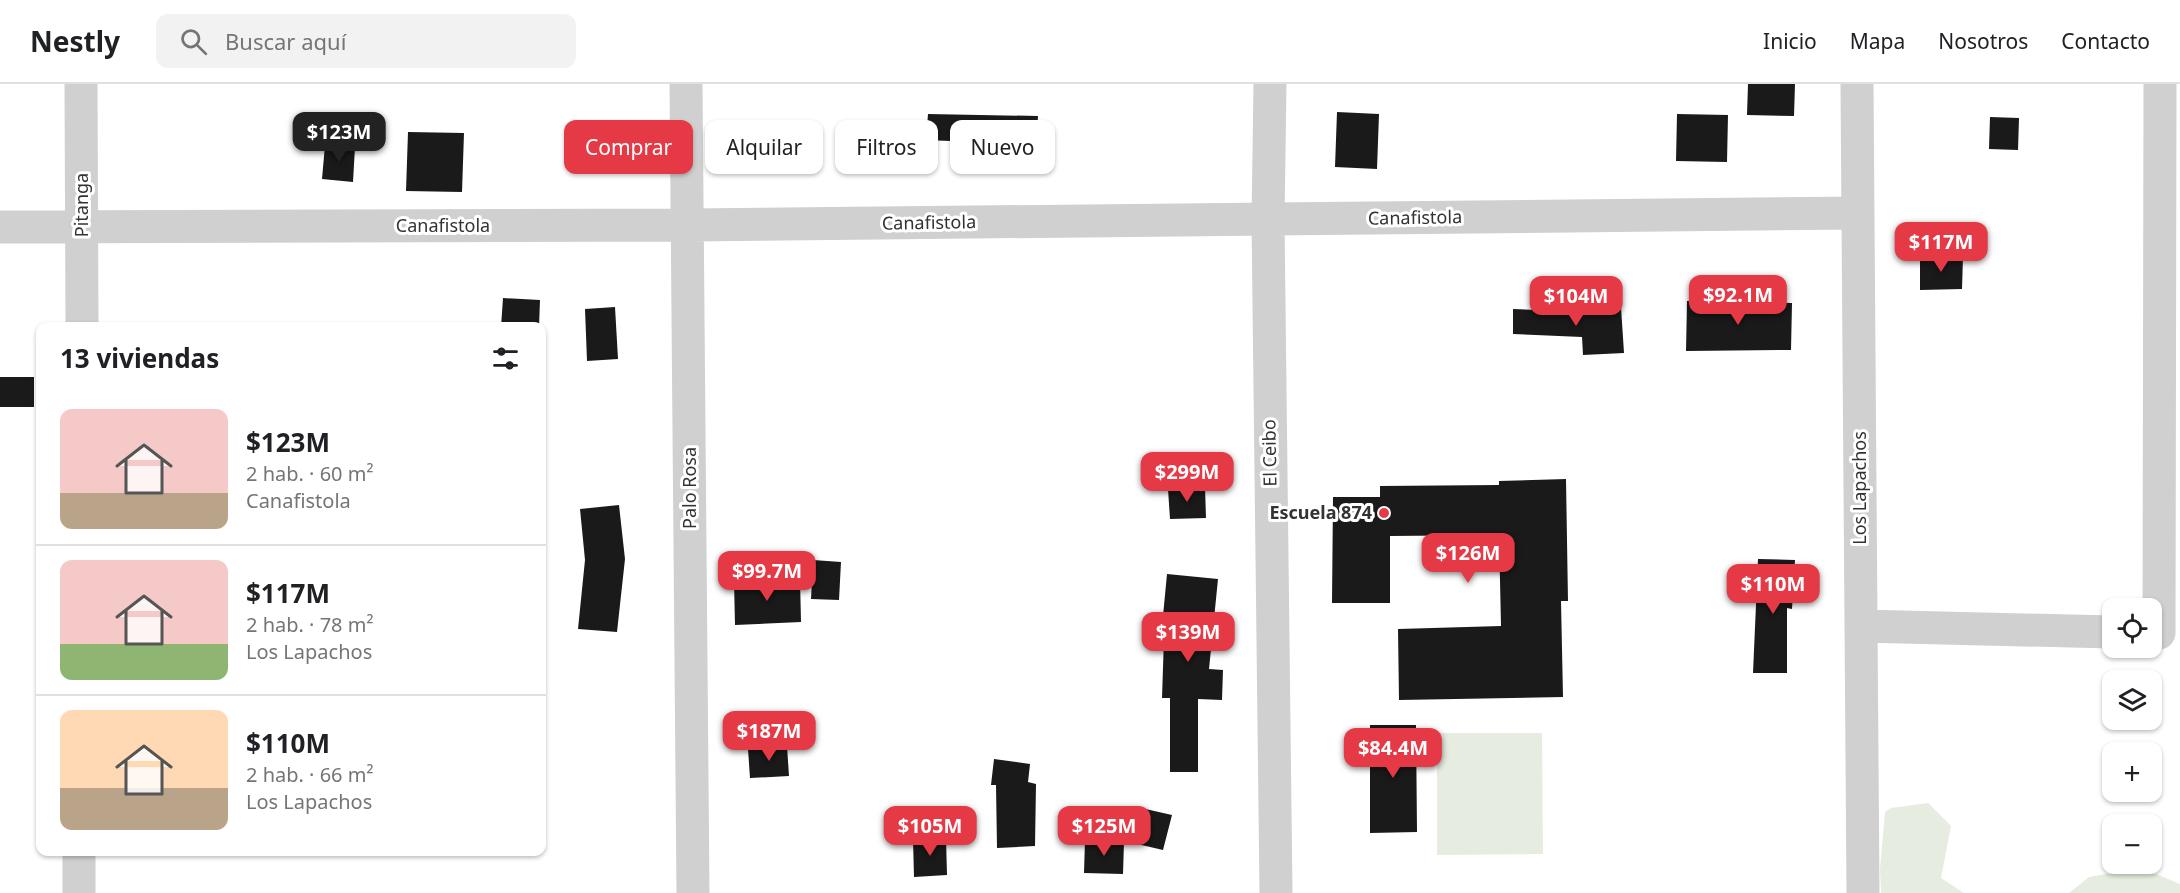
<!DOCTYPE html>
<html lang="es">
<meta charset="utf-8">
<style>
body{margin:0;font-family:"Noto Sans",sans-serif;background:#f2f2f2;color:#202124;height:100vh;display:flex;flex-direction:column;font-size:22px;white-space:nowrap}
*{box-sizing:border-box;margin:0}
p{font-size:20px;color:#757577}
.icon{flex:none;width:33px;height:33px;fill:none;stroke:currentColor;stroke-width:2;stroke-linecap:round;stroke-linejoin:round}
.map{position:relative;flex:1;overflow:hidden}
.details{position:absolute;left:36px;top:238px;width:510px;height:534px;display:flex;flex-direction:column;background:#fff;border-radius:12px;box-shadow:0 2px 4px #0004}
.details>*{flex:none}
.top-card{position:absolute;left:564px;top:36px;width:570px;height:54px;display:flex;gap:12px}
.fabs{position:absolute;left:2102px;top:514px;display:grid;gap:12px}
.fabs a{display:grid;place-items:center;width:60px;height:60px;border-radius:12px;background:#fff;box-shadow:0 2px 4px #0004;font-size:30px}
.price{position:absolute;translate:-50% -51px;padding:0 14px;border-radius:12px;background:#e63946;color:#fff;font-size:20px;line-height:39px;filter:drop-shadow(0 2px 3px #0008)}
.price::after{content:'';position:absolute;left:50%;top:36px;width:18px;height:14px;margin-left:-9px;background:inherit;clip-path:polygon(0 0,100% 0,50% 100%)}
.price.selected{background:#222;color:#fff}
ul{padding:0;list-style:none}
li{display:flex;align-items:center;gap:18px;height:150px;padding:0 24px}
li+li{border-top:2px solid #e0e0e0}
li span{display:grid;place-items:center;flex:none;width:168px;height:120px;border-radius:12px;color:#555}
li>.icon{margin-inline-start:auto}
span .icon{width:72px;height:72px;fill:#fffc;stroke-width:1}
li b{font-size:26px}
h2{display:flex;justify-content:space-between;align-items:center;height:72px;padding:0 24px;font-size:26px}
.chip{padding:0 21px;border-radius:12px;background:#fff;box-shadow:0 2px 4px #0004;font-size:21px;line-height:54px}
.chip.selected{background:#e63946;color:#fff}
header{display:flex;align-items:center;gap:36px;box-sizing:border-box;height:84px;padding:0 30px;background:#fff;border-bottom:2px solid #e0e0e0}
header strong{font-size:28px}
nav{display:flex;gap:33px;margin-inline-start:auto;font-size:21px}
.search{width:420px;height:54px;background:#f2f2f2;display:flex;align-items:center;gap:15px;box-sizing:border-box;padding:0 21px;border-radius:12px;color:#757577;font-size:22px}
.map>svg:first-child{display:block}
.green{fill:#e6ecdf}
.building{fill:#1a1a1a}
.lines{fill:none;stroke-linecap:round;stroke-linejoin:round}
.minor{stroke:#d0d0d0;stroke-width:33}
.poi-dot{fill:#e63946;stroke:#fff;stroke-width:2}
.labels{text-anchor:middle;stroke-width:6;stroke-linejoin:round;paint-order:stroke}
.street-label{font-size:18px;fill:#333;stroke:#fff}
.poi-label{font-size:18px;font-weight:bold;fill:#333;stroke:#fff;text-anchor:end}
</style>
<header>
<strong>Nestly</strong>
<div class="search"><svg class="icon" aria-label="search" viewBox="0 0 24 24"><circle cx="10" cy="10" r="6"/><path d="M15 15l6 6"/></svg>Buscar aquí</div>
<nav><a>Inicio</a><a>Mapa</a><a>Nosotros</a><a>Contacto</a></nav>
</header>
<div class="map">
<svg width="2180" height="809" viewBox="0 0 2180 809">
<rect width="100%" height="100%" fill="#fff"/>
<path class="green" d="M1437,649H1542L1543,770L1437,771Z
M1928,719L1951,742L1941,794L1964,809H1881L1880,785L1885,728L1891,724Z
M2142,784L2180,800V809H2069L2089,793Z"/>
<path class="building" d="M1748,0H1795L1794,32L1747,31Z
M1337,28L1379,30L1377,85L1335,83Z
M928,30L1038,32L1036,66L997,64V59L926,56Z
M1677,30L1728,31L1727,78L1676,77Z
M1990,33L2019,34L2018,66L1989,65Z
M408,48L464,49L462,108L406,107Z
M325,61L355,63L353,98L322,95Z
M1920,172H1963L1962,205L1920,206Z
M503,214L540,216L539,243H501Z
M1687,217L1792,219L1791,266L1686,267Z
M615,223L618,275L587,277L585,225Z
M1621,223L1624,269L1583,271L1582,253L1513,250V225L1565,227Z
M0,293H34V323H0Z
M1566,395L1568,517H1561L1563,613L1399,616L1398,545L1501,542L1499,451L1390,452V519H1332L1333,413H1380V402L1499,401V397Z
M1205,403L1206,434L1170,435L1168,405Z
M619,421L625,475L617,548L578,545L585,476L580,425Z
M1758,475L1795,476L1792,525L1787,524V589H1753Z
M813,476L841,478L839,516L811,515Z
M1167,490L1218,495L1209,585L1223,586L1222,616L1198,615V688H1170V614H1162L1164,553H1161Z
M800,495L801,538L735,541L734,497Z
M1370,641H1416L1417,748L1370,749Z
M787,662L789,692L750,694L748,665Z
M994,675L1030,680L1028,698L1036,700L1035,762L997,764L996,701H991Z
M1141,724L1172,731L1163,766L1133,759Z
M946,754L947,791L914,793L913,755Z
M1085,756L1124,758L1123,790L1084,789Z"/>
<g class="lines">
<path class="minor" d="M81,0L82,243
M686,0L693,809
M1270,0L1268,136L1276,809
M1857,0L1863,809
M0,143L688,141L1858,129
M1861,542L2112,548
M2159,549L2160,0
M79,809V768"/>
</g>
<circle class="poi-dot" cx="1384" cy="429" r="6"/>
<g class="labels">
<g class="street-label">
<text transform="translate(82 121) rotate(-90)" y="6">Pitanga</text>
<text transform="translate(1415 134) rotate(-1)" y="6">Canafistola</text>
<text transform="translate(929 139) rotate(-1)" y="6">Canafistola</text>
<text x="443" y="148">Canafistola</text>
<text transform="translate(1270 369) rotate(-91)" y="6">El Ceibo</text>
<text transform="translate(690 404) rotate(-90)" y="6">Palo Rosa</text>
<text transform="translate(1860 404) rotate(-90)" y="6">Los Lapachos</text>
</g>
<g class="poi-label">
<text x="1372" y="435">Escuela 874</text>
</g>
</g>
</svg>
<div class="fabs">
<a><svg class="icon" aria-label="locate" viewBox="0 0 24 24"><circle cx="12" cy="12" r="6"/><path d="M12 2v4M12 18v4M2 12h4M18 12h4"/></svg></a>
<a><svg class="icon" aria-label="layers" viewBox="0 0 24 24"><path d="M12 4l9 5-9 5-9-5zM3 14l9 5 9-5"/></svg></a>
<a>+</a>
<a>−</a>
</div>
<b class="price selected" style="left:339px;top:79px">$123M</b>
<b class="price" style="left:1941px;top:189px">$117M</b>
<b class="price" style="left:1738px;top:242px">$92.1M</b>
<b class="price" style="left:1576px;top:243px">$104M</b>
<b class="price" style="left:1187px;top:419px">$299M</b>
<b class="price" style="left:1468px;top:500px">$126M</b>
<b class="price" style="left:767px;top:518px">$99.7M</b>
<b class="price" style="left:1773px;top:531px">$110M</b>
<b class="price" style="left:1188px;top:579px">$139M</b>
<b class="price" style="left:769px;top:678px">$187M</b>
<b class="price" style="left:1393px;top:695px">$84.4M</b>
<b class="price" style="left:930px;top:773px">$105M</b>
<b class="price" style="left:1104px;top:773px">$125M</b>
<div class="top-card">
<a class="chip selected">Comprar</a>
<a class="chip">Alquilar</a>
<a class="chip">Filtros</a>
<a class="chip">Nuevo</a>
</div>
<section class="details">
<h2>13 viviendas<svg class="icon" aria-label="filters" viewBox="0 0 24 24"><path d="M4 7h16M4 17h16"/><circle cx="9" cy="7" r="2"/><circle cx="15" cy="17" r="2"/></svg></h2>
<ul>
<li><span style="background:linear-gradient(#f6c9c9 70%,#b9a48a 0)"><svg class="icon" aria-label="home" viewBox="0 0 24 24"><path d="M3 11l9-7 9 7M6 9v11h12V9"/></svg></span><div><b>$123M</b><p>2 hab. · 60 m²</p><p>Canafistola</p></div></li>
<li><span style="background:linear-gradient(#f6c9c9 70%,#8fb573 0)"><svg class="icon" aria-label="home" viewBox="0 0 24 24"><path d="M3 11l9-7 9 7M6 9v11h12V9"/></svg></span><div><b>$117M</b><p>2 hab. · 78 m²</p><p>Los Lapachos</p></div></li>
<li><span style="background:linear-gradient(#ffd9b3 65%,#b9a48a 0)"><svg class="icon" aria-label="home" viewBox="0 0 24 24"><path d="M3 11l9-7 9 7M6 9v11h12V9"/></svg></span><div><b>$110M</b><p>2 hab. · 66 m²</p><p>Los Lapachos</p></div></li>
</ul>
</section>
</div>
